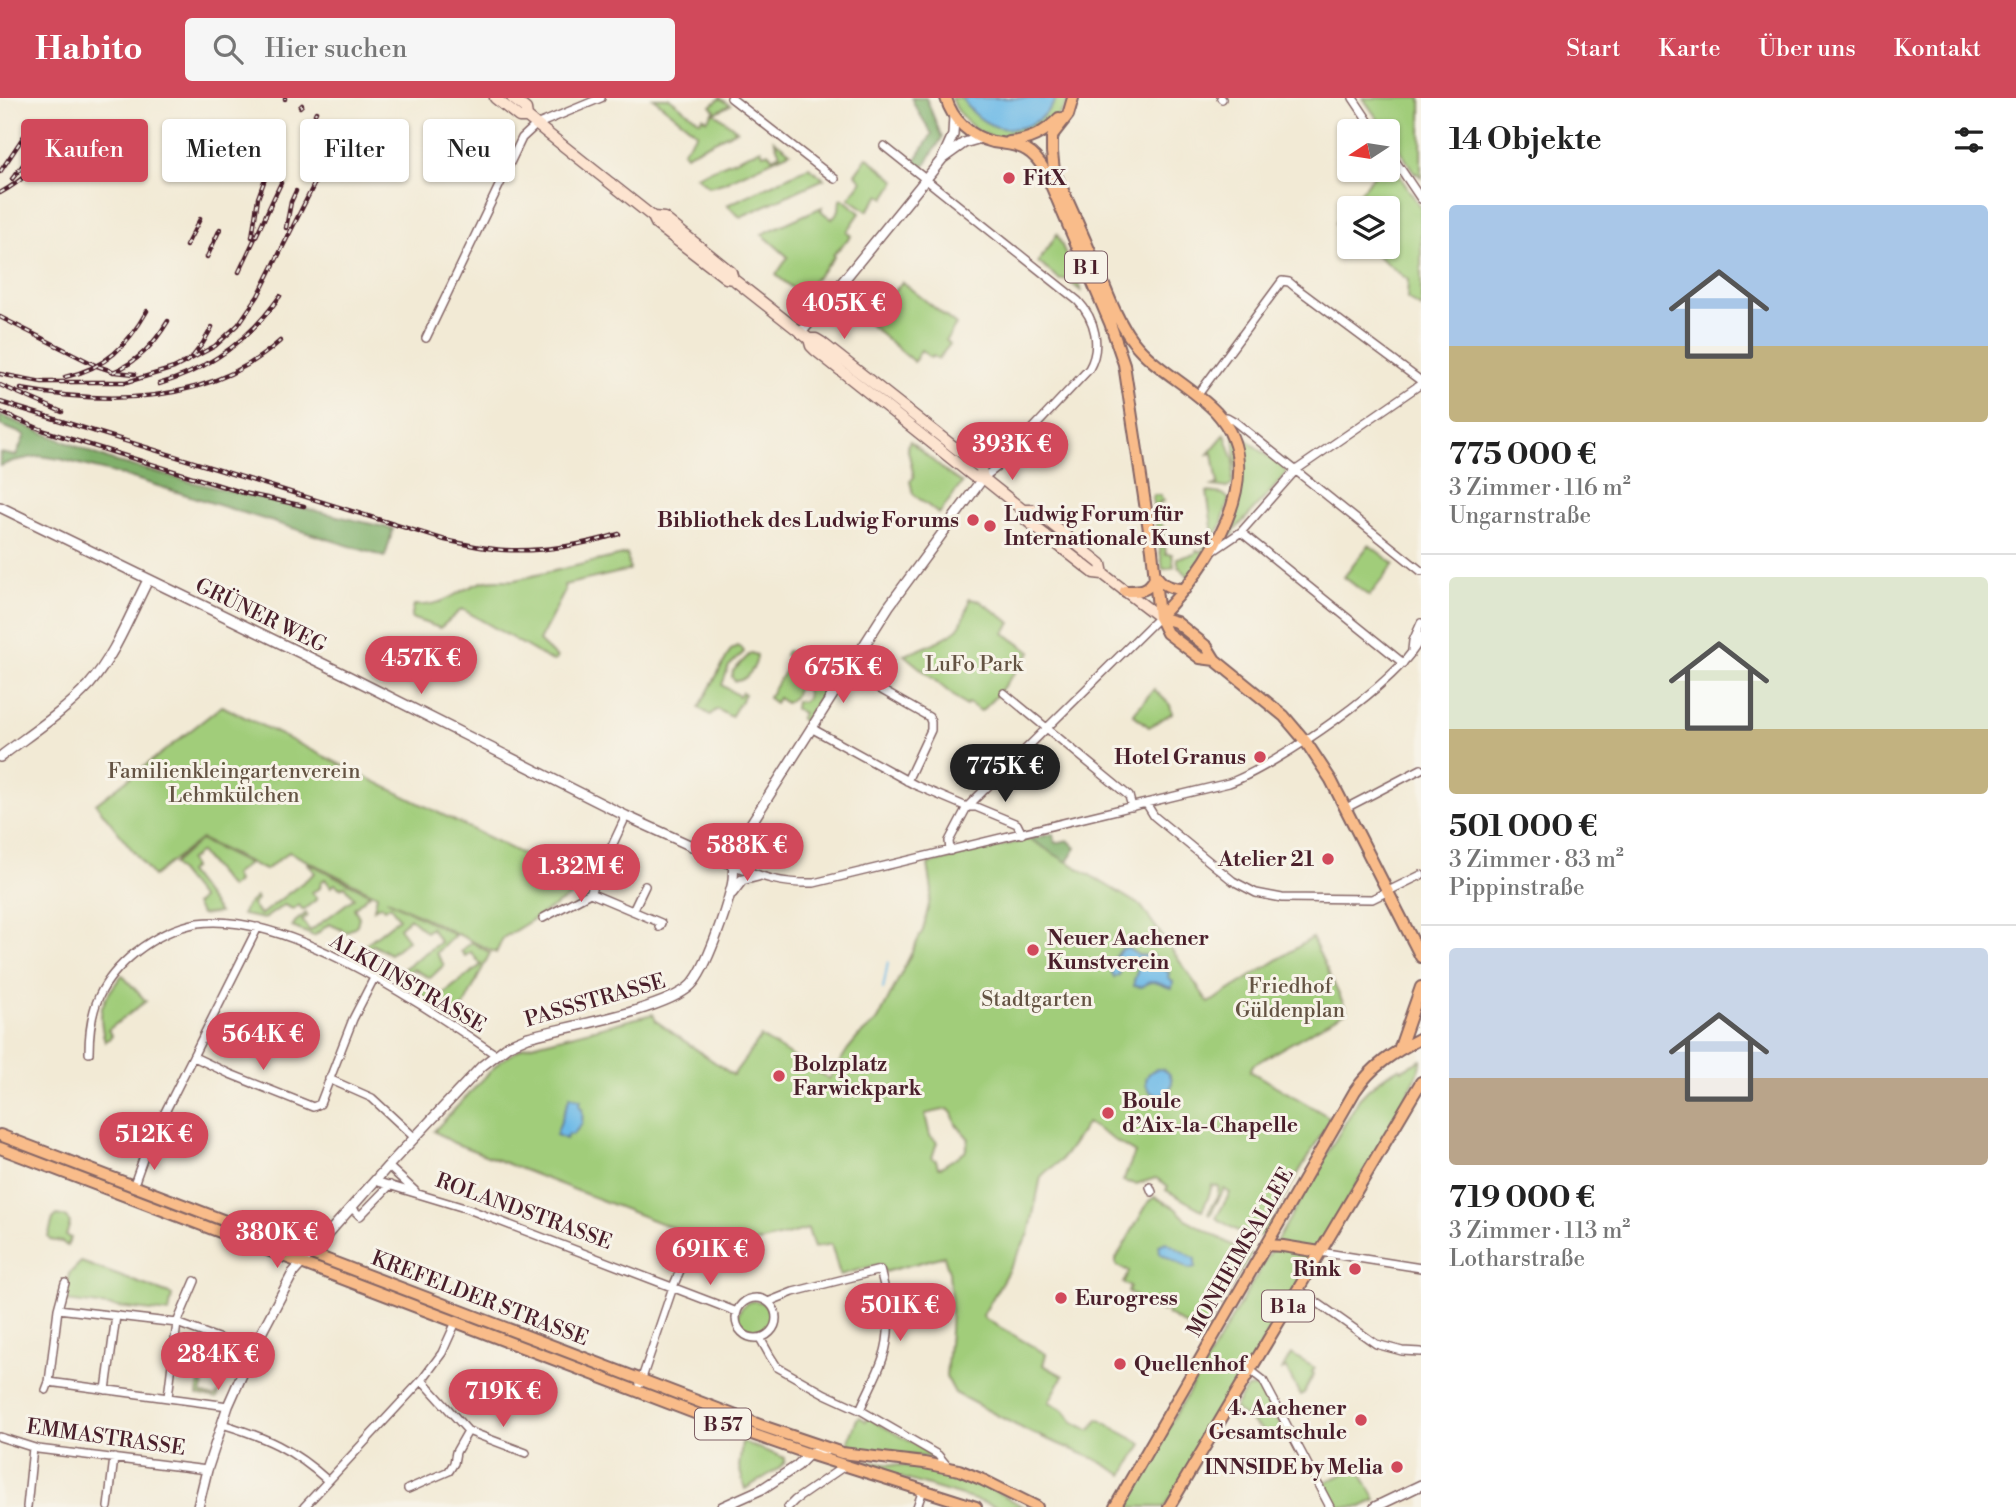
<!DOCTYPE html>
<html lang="de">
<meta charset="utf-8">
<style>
body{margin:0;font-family:"Libre Bodoni",serif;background:#f6f6f6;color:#222;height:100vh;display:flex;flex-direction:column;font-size:26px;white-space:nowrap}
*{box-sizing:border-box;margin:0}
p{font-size:23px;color:#767676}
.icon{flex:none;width:38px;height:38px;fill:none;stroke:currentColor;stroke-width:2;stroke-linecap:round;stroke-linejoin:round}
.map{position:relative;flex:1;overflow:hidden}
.drawer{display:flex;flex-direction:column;background:#fff;width:595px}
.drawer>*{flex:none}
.hud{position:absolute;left:21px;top:21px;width:665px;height:63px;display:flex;gap:14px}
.needle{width:46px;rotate:258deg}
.buttons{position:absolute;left:1337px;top:21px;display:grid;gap:14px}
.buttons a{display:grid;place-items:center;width:63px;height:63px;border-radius:7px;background:#fff;box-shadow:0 2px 5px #0004;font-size:35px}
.price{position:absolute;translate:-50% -60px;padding:0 16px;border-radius:24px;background:#d1495b;color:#fff;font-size:23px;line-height:46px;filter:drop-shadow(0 2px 4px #0008)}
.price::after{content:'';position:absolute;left:50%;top:42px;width:21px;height:16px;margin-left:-10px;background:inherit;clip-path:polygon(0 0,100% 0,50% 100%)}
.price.on{background:#222;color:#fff}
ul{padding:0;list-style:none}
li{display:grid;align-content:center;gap:14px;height:371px;padding:0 28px}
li+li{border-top:2px solid #e0e0e0}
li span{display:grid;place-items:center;height:217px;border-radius:7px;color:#555}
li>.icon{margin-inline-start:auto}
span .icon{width:126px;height:126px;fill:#fffc;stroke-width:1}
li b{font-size:30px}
h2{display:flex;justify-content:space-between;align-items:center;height:84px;padding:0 28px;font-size:30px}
.chip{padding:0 24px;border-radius:7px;background:#fff;box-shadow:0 2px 5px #0004;font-size:24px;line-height:63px}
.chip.on{background:#d1495b;color:#fff}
header{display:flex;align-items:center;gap:42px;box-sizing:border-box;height:98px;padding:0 35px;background:#d1495b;color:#fff}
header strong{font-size:33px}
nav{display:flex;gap:38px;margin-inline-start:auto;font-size:24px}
.search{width:490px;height:63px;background:#f6f6f6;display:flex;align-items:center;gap:18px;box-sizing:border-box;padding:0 24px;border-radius:7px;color:#767676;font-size:26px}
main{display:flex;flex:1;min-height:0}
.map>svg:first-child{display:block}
.green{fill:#a1cd7a;stroke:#767652;stroke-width:2;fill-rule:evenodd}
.forest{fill:#80b06a;stroke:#65684a;stroke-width:2}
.water{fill:#6dbae7;stroke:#5c6c89;stroke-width:2}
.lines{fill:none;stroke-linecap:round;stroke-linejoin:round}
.stream{stroke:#6dbae7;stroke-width:2}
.minor-casing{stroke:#856666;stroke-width:10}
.tertiary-casing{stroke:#856666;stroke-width:12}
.secondary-casing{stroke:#856666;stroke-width:13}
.primary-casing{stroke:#856666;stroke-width:14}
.minor{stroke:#fff;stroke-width:7}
.tertiary{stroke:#fff;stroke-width:9}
.secondary{stroke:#fde4d0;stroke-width:10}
.primary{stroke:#f9bc8a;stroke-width:10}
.rail-casing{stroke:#4a1f2b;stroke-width:4.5}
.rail{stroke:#f7f3e8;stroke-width:2;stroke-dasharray:5;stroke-linecap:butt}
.poi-dot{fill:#d1495b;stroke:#f7f3e8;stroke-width:2.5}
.labels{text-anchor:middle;stroke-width:6;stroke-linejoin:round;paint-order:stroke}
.shield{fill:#f7f3e8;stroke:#7e5f64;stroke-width:2}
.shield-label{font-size:19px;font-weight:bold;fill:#4a1f2b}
.poi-label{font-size:21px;font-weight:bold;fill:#4a1f2b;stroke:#f7f3e8;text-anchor:start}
.street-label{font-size:21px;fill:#4a1f2b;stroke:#f7f3e8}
.park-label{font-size:21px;fill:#645343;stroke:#f7f3e8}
</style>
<header>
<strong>Habito</strong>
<div class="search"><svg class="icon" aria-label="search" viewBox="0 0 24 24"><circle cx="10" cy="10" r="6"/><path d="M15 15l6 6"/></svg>Hier suchen</div>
<nav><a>Start</a><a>Karte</a><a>Über uns</a><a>Kontakt</a></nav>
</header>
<main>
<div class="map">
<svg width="1421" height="1409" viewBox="0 0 1421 1409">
<rect width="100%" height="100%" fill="#f7f3e8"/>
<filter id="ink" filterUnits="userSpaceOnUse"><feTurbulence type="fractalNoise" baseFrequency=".0143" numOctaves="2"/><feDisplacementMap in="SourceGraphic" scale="14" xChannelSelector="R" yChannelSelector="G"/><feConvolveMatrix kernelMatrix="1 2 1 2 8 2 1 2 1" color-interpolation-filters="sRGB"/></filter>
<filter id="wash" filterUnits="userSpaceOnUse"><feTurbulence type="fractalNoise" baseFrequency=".00686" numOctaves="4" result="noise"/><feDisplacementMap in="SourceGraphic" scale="28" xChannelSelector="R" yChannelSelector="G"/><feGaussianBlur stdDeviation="1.57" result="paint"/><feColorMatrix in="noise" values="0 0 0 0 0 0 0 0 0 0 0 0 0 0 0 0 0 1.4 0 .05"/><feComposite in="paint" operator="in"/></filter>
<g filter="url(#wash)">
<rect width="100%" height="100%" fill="#f2ead5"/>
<path class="green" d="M653,0H669L700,23L703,19L707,22L715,12L711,8L720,0L730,7L715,15L737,32L686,57L683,53L697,35Z
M951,0H962C969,11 975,16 986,23C1017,40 1038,26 1057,0H1069C1060,20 1050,28 1030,35C1023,37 1016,41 1009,41C982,42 961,23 951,0Z
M1363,0H1421V80L1417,75L1415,76L1388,33H1386Z
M774,42L790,54L723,85L709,89L696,78L761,51L763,56L769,54L772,60L780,56Z
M867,59L896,83L885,100L880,97L867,113L849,100L862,83L855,76Z
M1388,61L1421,110V210L1407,201L1408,182L1366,149H1388V110H1349V136L1336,125L1378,72H1388Z
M809,69L824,81L740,119L727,107Z
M842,100L860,115L847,134L851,138L833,157L834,159L816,180L814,181L802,198L776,177L788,159L762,136L822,109L821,113L832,121L839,112L840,102Z
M1057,136L1082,194L1066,181L1060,182L1038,164Z
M902,184L956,227L946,242L950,246L938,261L933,258L931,260L921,252L914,264L868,225Z
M1234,332L1283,370L1286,374L1284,379L1233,434L1234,436L1225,441L1238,405Z
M1225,336L1234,363L1232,387L1227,390L1213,388L1218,386L1213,355L1208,356Z
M910,343L947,375L962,385L939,416L913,396L910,383L914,379L907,348Z
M1207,394L1223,396L1229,401L1221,428L1190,480L1179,469L1177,460L1195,456L1197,452L1202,454L1206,436H1213Z
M1154,397H1160L1164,403L1159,404L1166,456H1172L1174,469L1163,472L1152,399Z
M1369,447L1394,466L1369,498L1344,479Z
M627,456L630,472L564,487L565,493L539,543L557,560L555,563L550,562L462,511L440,530L411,520L414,507C446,509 455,493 482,484C494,480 503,483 515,482Z
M969,501L980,503L1011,525L1004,535L1031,554L996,598L981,613L968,605L966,608L904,557C920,552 943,542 956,532C962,527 969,508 969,501Z
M737,548L742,550L744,554L729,568L722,587L739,598L742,594L745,596L731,619L717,611L710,617L699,610L730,553Z
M787,553L806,555V557L815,559L834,577L804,623L800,621L803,615L795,611L796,603L802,604L807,600V594L804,590L797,591L794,599L786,605L778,600L775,605L768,600L792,561L785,557Z
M751,555L757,557C757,567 747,584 735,583L732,579L733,573Z
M1154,591L1170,607L1172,615L1149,629L1133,616Z
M222,608L587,788L503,840L496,855L386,801L455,837L436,855L444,867L430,880L413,871L398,881L381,871L385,864L395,877L440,844L431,830L426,834L410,820L399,830L408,842L390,856L373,847L363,854L361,850L399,820L390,808L384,811L381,807L374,811L377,797L289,754L265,772L201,741L153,778L96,706Z
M1030,741L1141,808L1209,905L1312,840L1347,913L1253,967L1250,973L1331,1020L1261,1138L1238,1133L1216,1120L1230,1095L1224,1091L1210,1117L1208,1115L1217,1100L1219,1089L1212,1087L1208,1100L1202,1112L1166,1092L1168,1088L1156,1080L1136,1086L1123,1083L1135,1055L1087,1025C1079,1036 1068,1055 1059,1064C1052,1070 1046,1072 1041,1079L1029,1136L983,1217L984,1220L1046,1256L1043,1267L1063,1278L1049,1304L1064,1312L1073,1324L1088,1332H1091L1098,1321L1142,1346L1123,1377L1095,1361L1025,1332L955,1295L946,1278L950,1234L951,1202L949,1174L944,1158L884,1174L882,1167L880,1166L840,1177L831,1146L814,1150L808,1131L734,1151L686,1135L454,1045L434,1033L500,963L524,949L653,916L656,923L733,977L761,939L829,981L848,951L858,939L878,922L923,832L932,793L928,766ZM948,1011L952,1015L956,1026L969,1041L965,1054L941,1069H938L936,1062L932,1060L937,1044L930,1038L925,1016Z
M200,742L248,766L234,777L237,784L230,790L200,754L189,763L193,769L188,774L219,815L201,817L195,807L201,801L173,766Z
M307,764L370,796L354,810L359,819L357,827L347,834L329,826L314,838L292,829L295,824L306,815L307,818L302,822L310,833L354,800L345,788L340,790L335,786L331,789L325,781L321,784L320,790L312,794L317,801L303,812L299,807L293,811L284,807L264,821L242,817L246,808L256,799L257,802L252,807L260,817L315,775Z
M471,844L490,855L458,920L420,896L425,889L435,902L481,867L471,854L465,858L461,853Z
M122,877L146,903L108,932L112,938L105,944C96,910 102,904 122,877Z
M1421,962C1421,978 1405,994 1401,1012L1165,1409H1122L1359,1001C1371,988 1383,978 1399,970L1402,972Z
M0,1045L9,1048H17L292,1154L208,1126Z
M1155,1099L1175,1110L1186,1121L1232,1147L1251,1156L1206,1232L1194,1225L1192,1229H1189L1167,1216L1169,1211L1165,1209L1163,1214L1128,1194L1130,1189L1123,1185L1129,1174L1116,1167V1161L1149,1103Z
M57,1117L66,1119L70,1125L66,1138L71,1140L67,1148L62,1144L50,1142L48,1139L53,1121Z
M81,1164L172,1197L169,1215L64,1203L69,1176Z
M361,1182L398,1194L628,1281L553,1257Z
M738 1220a17 17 0 1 1 34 0a17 17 0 1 1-34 0Z
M205,1241L218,1245L213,1257H211L199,1284L200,1286L204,1287L201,1295L214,1299L218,1296L233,1259V1254L237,1253L217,1301L197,1297Z
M1291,1256L1315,1270L1312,1274L1314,1276L1304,1295L1300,1297L1286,1270L1282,1272Z
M1254,1289L1262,1292L1283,1333L1269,1337L1234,1311L1247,1290Z
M860,1319L866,1323L868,1320L925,1352L936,1360L849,1351L850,1346L848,1345L857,1321Z
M742,1344L785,1360V1364L778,1371L745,1391L739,1369Z
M838,1360C884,1368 933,1366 976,1384C993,1390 1009,1401 1024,1409H998L899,1379L897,1380Z
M1358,1369L1376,1402L1361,1409H1336L1324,1385Z"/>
<path class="forest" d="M912,0H926L942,40L921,73L913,66L932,36L913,5Z
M0,317L110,362L192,384L393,431L385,459L129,379L60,361L39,358L13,363L0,368V355L16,358L25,337L0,327Z
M1053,736L1055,745L1068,742L1076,750L1067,764L1030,741Z"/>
<path class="water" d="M962,0H1057C1034,42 986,40 962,0Z
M1127,850L1138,857L1153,858L1156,868L1169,874L1168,880L1173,884L1172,890C1160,888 1153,878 1142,889L1134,888C1132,880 1140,874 1138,865L1133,862L1125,861L1119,877L1114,879C1107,870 1115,858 1122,851Z
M1146 984a13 13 0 1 1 26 0a13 13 0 1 1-26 0Z
M570,998L581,1002L579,1008L582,1010C583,1027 584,1025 572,1037L568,1036L566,1041L556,1037Z
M1166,1144L1195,1161V1169L1189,1171L1160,1155L1159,1147Z"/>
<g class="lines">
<path class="stream" d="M883,891L888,864"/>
</g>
</g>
<g filter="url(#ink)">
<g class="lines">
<g class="minor-casing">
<path id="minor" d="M731,0L835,81
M1221,0L1222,1
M1353,0L1375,33
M884,48L1078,203C1095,221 1102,248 1089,271L996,370L983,380
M1388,52L1421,101
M426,240L522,40L536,27L601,0
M1197,298L1282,183L1289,184L1295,189L1421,283
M1220,319H1227L1234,323L1421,473
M1241,434L1403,565
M1213,453L1241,434L1296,372L1421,286
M1412,552L1413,543L1421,525
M848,573L929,619L931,624V632L907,683
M1004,595L1129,698L1132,709
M811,630L915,687L967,709H976L1017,726L1022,736
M1146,705L1154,718L1233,783L1256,795L1282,800L1372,801L1421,777
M1346,710L1421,671
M626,718L590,795L661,825L659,829
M950,753L949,743L967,709L1159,519
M733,767C763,780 782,786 814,785L1229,685C1272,670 1407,580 1421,538
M633,813L645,788
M543,820L590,795
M89,955C89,910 100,883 136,854C154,840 176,829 198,825C288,813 422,907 495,956
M194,959L230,976L313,1009L320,1006L353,921L374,880
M329,981L372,1000L415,1040
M388,1068L415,1093
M375,1083L468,1111L737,1214
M133,1089L147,1050L258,829
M1150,1089L1152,1094
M351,1109L360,1118L390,1087
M1320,1154L1421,1170
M1298,1191L1376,1246L1402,1253L1421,1254
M736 1220a20 20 0 1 1 40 0a20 20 0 1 1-40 0Z
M768,1204L793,1194L880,1172C888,1200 893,1231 883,1260C877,1278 867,1295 860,1312
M58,1211L177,1225L253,1253
M760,1240L770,1258L777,1269L825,1296L860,1312L938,1357L948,1369
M1250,1272L1263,1282L1330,1409
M422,1282L468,1333L526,1355
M49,1284L228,1308
M640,1286L673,1189L695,1137
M46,1292L49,1284L58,1211L65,1185
M106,1292L116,1218
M168,1299L177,1225L195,1183
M222,1326C265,1339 293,1351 327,1382
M0,1339L38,1351L207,1372
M408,1391L449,1373L454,1365L456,1354L468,1333
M27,1409L33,1350
M108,1409L114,1360
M304,1409L422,1282L442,1255L456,1224
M788,1409L795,1402L846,1367
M917,1409L923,1392"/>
</g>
<g class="tertiary-casing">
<path id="tertiary" d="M943,59L953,37L954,17
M801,235L943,60L964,45L981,40
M0,409L348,578L626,718L733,767
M0,659C30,636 63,615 89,587C115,557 130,517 148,482
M732,795L742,782L758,778
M198,1409L207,1372L228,1308L256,1245L293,1175L388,1068L482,968L509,947L528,939C566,929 666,912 691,887C707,871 726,811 732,788C735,776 732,763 735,751L889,508L983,380
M722,1409L762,1391L797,1368L809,1356L830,1351
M1375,1409L1421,1387"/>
</g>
<g class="secondary-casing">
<path id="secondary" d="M495,0L519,19H527L653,119L657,127L726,180L733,181
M512,0L526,11L527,19
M653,119L664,120L731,174L733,181L809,241L811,248L815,252L973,378L983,380L1023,412L1026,422L1094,475L1103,476L1159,519
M809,241H816L821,244L977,367L981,370L983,380
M1023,412H1034L1101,466L1103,476"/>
</g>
<g class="primary-casing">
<path id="primary" d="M946,0C952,22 971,39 993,44C1004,46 1017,46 1026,52C1035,57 1040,64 1045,73L1110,225L1124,266L1152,452L1159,519L1167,535L1200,560L1215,562
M1073,0L1068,17L1054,35L1052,40V54L1054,73C1069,105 1083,137 1097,170C1107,194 1116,221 1132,242C1154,271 1190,287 1216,314C1274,377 1205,473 1159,519
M1009,44C1029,43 1045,35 1059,20
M1155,476C1162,488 1172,491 1185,491
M1125,493C1139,493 1148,494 1155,480
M1159,519L1176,524L1207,549L1215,562L1284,618L1306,644L1331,682L1421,859
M1399,952L1421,889
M0,1037L765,1329L842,1355L924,1365L959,1372L983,1382L1037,1409
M0,1050L726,1327L809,1356L976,1409
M1266,1147L1283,1148L1320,1154
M1115,1409L1355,993C1372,968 1394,954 1421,940
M1169,1409L1421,984"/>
</g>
<use href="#minor" class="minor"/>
<use href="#tertiary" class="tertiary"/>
<use href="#secondary" class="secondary"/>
<use href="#primary" class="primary"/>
<g class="rail-casing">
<path id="rail" d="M285,1V0
M300,9L302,7
M315,16L316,14
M330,24L332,22
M0,74L26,35
M12,81L30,58L39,41
M0,95C22,83 38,69 51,47
M286,130L291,104L296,93
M252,139L258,100L266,78
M186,148L200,121
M207,159L220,131
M239,174L281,85
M0,219L97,268L115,274L135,276
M193,258L203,245L212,229
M113,274C138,264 154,246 168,223
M0,276L42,284H127L174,270L215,248L238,227L258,198L345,25
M65,279C106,270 127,248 147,213
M159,286C210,271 250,241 280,198
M0,287L62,314
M21,291C110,307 210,306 280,243
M0,304L445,442C465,446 485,451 505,452C544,454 582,447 619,436
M0,314L45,333L244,395L304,408"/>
</g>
<use href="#rail" class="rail"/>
</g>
</g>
<g class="poi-dot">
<circle cx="1009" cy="80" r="7"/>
<circle cx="973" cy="422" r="7"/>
<circle cx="990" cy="428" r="7"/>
<circle cx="1260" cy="659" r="7"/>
<circle cx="1328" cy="761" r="7"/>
<circle cx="1033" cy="852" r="7"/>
<circle cx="779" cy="978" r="7"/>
<circle cx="1108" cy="1015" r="7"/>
<circle cx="1355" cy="1171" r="7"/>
<circle cx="1061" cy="1200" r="7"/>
<circle cx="1120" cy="1266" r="7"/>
<circle cx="1361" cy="1322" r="7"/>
<circle cx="1397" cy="1369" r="7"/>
</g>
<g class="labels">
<g class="shield">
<rect x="1065" y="153.5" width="42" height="31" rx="5"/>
<rect x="1262" y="1192.5" width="52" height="31" rx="5"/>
<rect x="695" y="1310.5" width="56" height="31" rx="5"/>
</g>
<g class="shield-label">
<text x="1086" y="176">B 1</text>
<text x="1288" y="1215">B 1a</text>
<text x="723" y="1333">B 57</text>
</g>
<g class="poi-label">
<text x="1023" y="87">FitX</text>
<text x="1004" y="423">Ludwig Forum für<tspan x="1004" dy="24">Internationale Kunst</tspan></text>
<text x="959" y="429" text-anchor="end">Bibliothek des Ludwig Forums</text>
<text x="1246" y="666" text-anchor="end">Hotel Granus</text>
<text x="1314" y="768" text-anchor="end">Atelier 21</text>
<text x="1047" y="847">Neuer Aachener<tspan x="1047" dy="24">Kunstverein</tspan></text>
<text x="793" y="973">Bolzplatz<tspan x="793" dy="24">Farwickpark</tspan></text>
<text x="1122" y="1010">Boule<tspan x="1122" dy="24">d’Aix-la-Chapelle</tspan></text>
<text x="1341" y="1178" text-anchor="end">Rink</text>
<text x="1075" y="1207">Eurogress</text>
<text x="1134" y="1273">Quellenhof</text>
<text x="1347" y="1317" text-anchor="end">4. Aachener<tspan x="1347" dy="24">Gesamtschule</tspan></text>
<text x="1383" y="1376" text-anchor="end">INNSIDE by Melia</text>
</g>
<g class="street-label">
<text transform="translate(261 517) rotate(26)" y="7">GRÜNER WEG</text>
<text transform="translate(408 885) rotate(30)" y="7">ALKUINSTRASSE</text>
<text transform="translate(595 902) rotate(-16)" y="7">PASSSTRASSE</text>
<text transform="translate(524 1113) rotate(20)" y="7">ROLANDSTRASSE</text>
<text transform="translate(1240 1154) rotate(-60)" y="7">MONHEIMSALLEE</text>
<text transform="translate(480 1200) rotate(21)" y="7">KREFELDER STRASSE</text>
<text transform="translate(106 1339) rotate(8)" y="7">EMMASTRASSE</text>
</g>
<g class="park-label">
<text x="974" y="573">LuFo Park</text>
<text x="234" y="680">Familienkleingartenverein<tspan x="234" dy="24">Lehmkülchen</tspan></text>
<text x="1290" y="895">Friedhof<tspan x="1290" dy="24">Güldenplan</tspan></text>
<text x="1037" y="908">Stadtgarten</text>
</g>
</g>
</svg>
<div class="buttons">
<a><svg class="needle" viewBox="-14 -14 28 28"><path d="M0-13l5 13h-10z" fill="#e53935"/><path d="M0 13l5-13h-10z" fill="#767676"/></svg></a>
<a><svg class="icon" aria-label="layers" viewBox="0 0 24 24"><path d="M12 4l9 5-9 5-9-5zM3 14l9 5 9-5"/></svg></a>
</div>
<b class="price" style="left:844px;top:243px">405K €</b>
<b class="price" style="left:1012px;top:384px">393K €</b>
<b class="price" style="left:421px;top:598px">457K €</b>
<b class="price" style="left:843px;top:607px">675K €</b>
<b class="price on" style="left:1005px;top:706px">775K €</b>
<b class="price" style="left:747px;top:785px">588K €</b>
<b class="price" style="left:581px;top:806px">1.32M €</b>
<b class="price" style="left:263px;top:974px">564K €</b>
<b class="price" style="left:154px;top:1074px">512K €</b>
<b class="price" style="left:277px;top:1172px">380K €</b>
<b class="price" style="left:710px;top:1189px">691K €</b>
<b class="price" style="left:900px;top:1245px">501K €</b>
<b class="price" style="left:218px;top:1294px">284K €</b>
<b class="price" style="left:503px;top:1331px">719K €</b>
<div class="hud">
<a class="chip on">Kaufen</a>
<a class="chip">Mieten</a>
<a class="chip">Filter</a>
<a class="chip">Neu</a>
</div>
</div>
<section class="drawer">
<h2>14 Objekte<svg class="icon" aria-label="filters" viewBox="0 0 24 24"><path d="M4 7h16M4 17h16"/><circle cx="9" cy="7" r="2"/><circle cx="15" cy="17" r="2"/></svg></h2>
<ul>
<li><span style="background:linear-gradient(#a9c7e8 65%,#c2b280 0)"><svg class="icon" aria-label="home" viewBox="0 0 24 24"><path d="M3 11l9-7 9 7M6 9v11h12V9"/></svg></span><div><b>775 000 €</b><p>3 Zimmer · 116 m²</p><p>Ungarnstraße</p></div></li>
<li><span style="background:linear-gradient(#dfe7d0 70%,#c2b280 0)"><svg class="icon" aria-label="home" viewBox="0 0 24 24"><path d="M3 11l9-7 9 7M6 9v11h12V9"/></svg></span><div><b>501 000 €</b><p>3 Zimmer · 83 m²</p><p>Pippinstraße</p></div></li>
<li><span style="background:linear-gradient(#c9d6e8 60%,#b9a48a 0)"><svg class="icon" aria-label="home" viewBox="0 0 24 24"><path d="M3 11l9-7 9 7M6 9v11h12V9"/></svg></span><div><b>719 000 €</b><p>3 Zimmer · 113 m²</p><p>Lotharstraße</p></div></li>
</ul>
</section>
</main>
